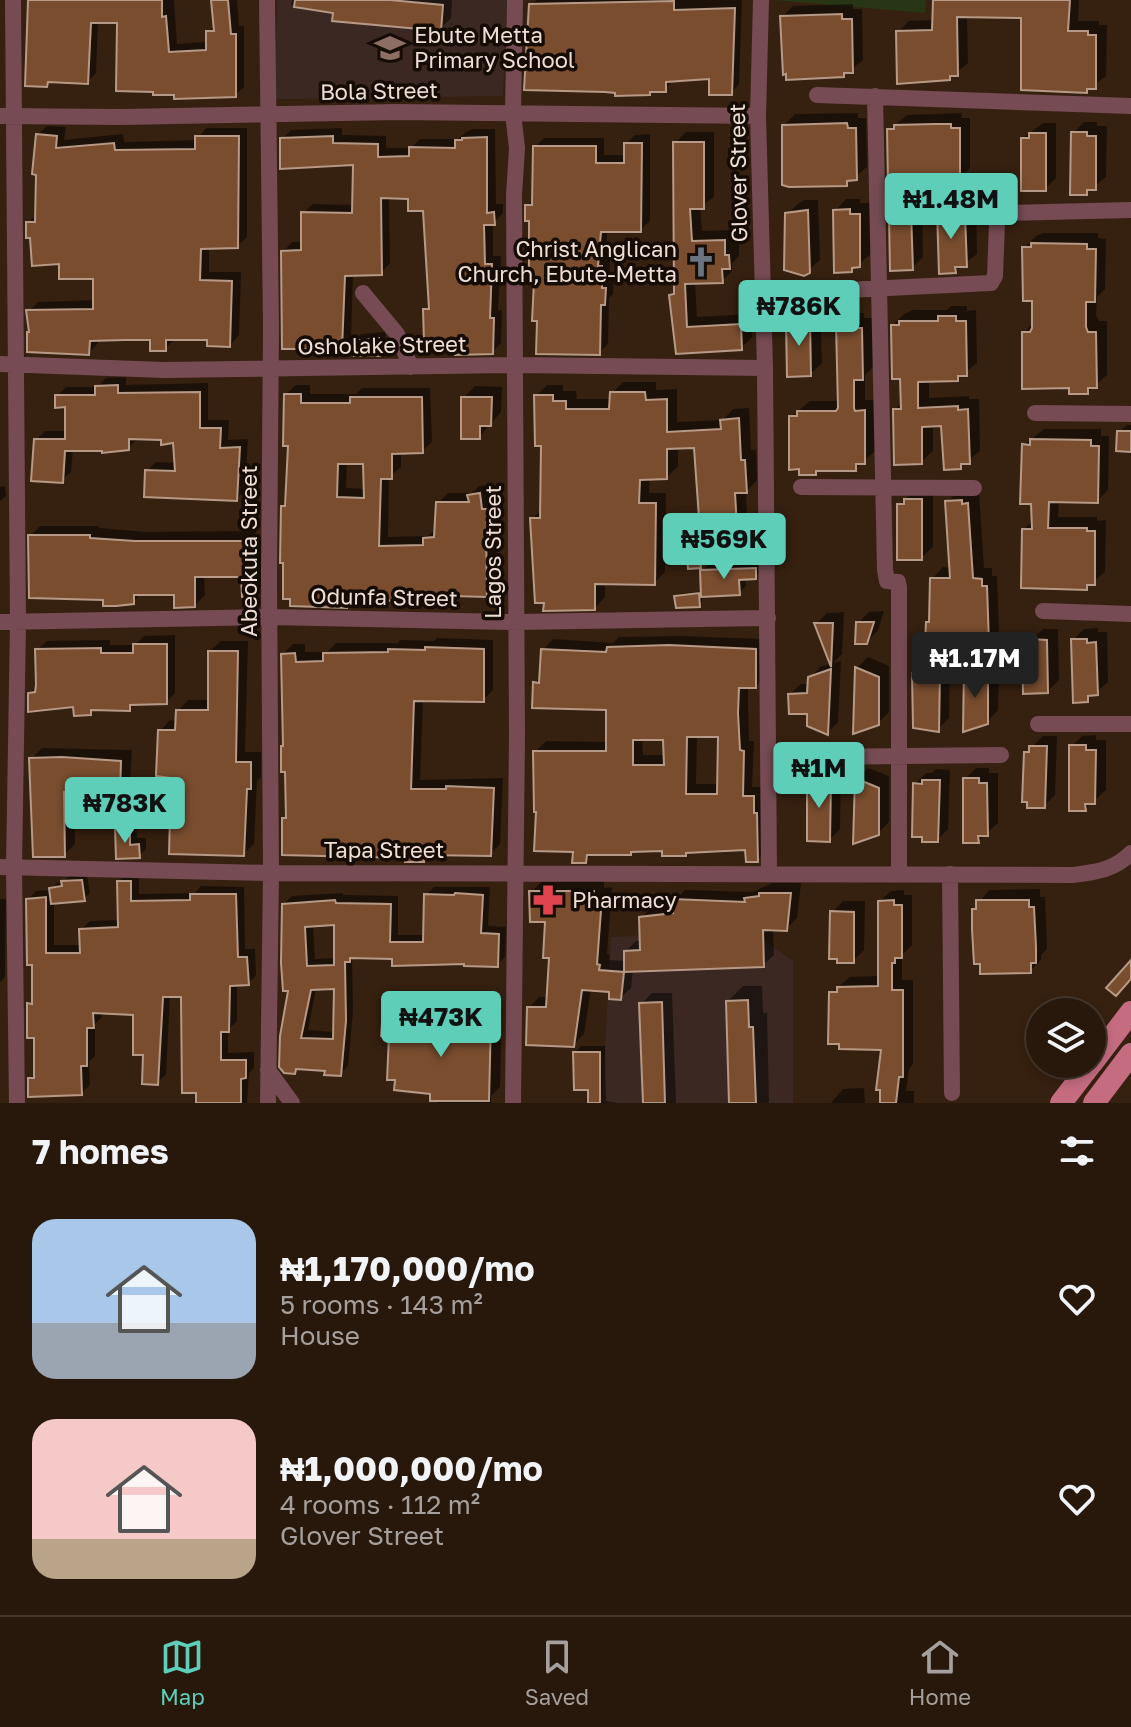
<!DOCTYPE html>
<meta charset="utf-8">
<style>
body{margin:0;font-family:"Golos Text",sans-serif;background:#302115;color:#f1f3f6;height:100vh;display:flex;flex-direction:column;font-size:30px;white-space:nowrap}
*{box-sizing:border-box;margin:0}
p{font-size:26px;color:#a5a09d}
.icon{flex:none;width:44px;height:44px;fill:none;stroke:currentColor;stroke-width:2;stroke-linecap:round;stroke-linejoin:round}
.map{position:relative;height:1103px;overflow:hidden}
.drawer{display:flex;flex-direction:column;background:#28180c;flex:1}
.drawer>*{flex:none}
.fabs{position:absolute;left:1026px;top:998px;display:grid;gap:16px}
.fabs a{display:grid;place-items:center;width:80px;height:80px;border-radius:50%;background:#28180c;box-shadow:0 4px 12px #0003,0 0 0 2px #44372d;font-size:40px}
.price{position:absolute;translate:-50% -68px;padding:0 18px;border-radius:8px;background:#5eceb8;color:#111;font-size:26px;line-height:52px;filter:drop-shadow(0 2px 4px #0008)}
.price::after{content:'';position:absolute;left:50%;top:48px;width:24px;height:18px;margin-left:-12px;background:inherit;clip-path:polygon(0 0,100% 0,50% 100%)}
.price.current{background:#222;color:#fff}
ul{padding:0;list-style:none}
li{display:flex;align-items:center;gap:24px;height:200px;padding:0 32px}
li span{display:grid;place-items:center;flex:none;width:224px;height:160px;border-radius:24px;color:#555}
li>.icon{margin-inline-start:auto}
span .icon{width:96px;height:96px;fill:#fffc;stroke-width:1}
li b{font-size:34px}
h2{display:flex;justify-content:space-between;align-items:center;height:96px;padding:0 32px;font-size:34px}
.menu{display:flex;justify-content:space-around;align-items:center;height:112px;border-top:2px solid #44372d;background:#28180c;font-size:22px;color:#a5a09d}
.menu a{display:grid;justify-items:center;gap:4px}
.menu .current{color:#5eceb8}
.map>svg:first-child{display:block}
.education{fill:#3b2822}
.green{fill:#293615}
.shadow{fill:#0007;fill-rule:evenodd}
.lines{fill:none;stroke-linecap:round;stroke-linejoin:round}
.stream{stroke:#040f34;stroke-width:5}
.building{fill:#7a4d2f;stroke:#b69986;stroke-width:2;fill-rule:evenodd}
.minor{stroke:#764b54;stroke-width:16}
.major{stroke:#c56c81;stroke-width:22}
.labels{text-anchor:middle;stroke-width:7;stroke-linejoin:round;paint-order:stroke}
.poi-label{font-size:22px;fill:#eeded4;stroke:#160c06;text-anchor:start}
.street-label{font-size:22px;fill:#eeded4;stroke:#160c06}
</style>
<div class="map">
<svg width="1131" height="1103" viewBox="0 0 1131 1103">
<rect width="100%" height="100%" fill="#362010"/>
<path class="education" d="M277,0H507L503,96L275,99Z
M751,931L793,961V1103H602L611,937Z"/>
<path class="green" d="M774,0H926L925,13Z"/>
<path class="shadow" d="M30,0H174L177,44L208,42V32L216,25L213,0H237L239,26H244V87L235,95L119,21H98L96,73L87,82L51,81L46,85Z
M292,0H452L451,18L440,29L291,5Z
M537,0H742L739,84L731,93L711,77L673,79L665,90L531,5Z
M935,0H1079L1078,21H1099V25H1107L1106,76L1086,91L1023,17L967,15L968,63L949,79L898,32L909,21L934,20Z
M853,4V9H862L863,60L844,75L782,17L793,6Z
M858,113V118H866L867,167L846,184L784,125L795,114Z
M962,113L961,118H970V168L959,180L889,130L907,115Z
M1084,122H1097V126H1107L1106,177L1086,193L1073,133Z
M1043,123H1056V178L1045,189L1023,138Z
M47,126L66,127L64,140L123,134L124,142L197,140L206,128H247V237L237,246L209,247V272H241L239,335L230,345L209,338L174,340L165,349L152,338L98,339V343L89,353L31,331L29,311L38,302L95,300V277L61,262L28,223L37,214V135Z
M342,128V135L386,136V148H411L420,139H458L466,132L473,129H495L496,204H503V213L493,223V256H501L498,310H502L501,343L492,352L457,343L425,310L430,305L424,209L410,197L389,196L390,263L381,273H353L351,338L341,347L283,252L292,242H303V213L313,204L354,205L355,162L282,139L291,130Z
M686,132H714V197L700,207L702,231L735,230V245H739V256L732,263V271L722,281L695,282L697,317L751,314L752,337L741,348L677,352L671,295L676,291L675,143Z
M650,134V221L640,230L609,231L607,234L606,258H610V280H614L613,294L609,298L608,344L599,353L536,280L531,219L527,206L534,198L535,147L544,138H604V155H626V144L635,135Z
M846,199H860V203H870L871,254L851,270L835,211Z
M966,199V204H976L977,254L955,271L939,211L950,200Z
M805,200H818L820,260L808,271L787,214L799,203Z
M922,200L923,257L912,268L891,217L906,201Z
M1044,233H1098V238L1106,239L1105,289L1097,297L1096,315L1099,321H1107V375L1088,392L1071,386L1024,333L1034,322V299L1024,248L1036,236Z
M951,306H967V311L976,310L977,363L957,379L929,380V398L969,396V399H979L980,451L960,467L943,424H933V451L921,462L895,410L903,401L893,325L904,314L913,310H947Z
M806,309H820L822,363L810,374L788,324Z
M850,313H864V318H873L874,366L865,375V400H875V451L855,469H818L815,473L791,417L810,401H840L838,324Z
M385,332L386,347L379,354L354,341L361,334Z
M126,377V385L208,383V420H229L228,440L248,439L245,490L236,499L147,471L156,462L176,463L175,441L162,438H138L128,448L73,449L71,472L62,480L36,440L45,431H67V405L57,396L66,387H97L106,378Z
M623,382H656V390L677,389V422L723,420L733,409L749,408L751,450H756L757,480L746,492L747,514L736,525L704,528L707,559L700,566L687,538L697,528L672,530L683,519L700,512L696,446L678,447V466L667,477H650L649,493H666L665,572L654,583L605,582V597L595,608L532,519L542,509L543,444L536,396L547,385H563V391H576L577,399H612V393Z
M296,385H310V394H356L362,388H430L432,442L422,451L401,452V467L389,477L388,537L427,536L437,529L438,503L448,493H472L479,486L489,485L491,500H503V511L495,519L496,586L486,595L422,593L416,599L353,598L346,606L283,507L288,502L290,445L286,394ZM347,462H365V489L346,488Z
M475,386L502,387L501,412L479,437L463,398Z
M1127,425H1131V450L1119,432Z
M1044,429H1101V436H1109L1108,490L1097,501L1059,500L1058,517H1097V521L1106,520L1105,572L1086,588L1024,530L1033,520L1024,445Z
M5,486L6,496L0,501V487Z
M933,488V547L921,558L899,505L911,494Z
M959,490L979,493L984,568H992V576H997L999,631L988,642L928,623L931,620L932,579L943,567L951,568L947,502Z
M40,526H99V528L146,532L256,531V540H267L263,585L253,595L243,575H204L205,595L195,605L176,593H142L133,602L105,598L30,536Z
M762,562V570L755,577L745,578L746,586L739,593L702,595V602L699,605L676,597L679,594L703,591L702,571L709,564Z
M884,611L878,630L867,642L858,623L869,612Z
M844,612L842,654L833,663L841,661L838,722L828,732L790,694L801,684H810V678L820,667L832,663L816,624L827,613Z
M1098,628V632H1107L1108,682L1087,700L1073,640L1084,629Z
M1043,629H1058L1059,680L1048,691L1024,646Z
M175,635V693L166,702L136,703L129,709L95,708L90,713L75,705L30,693L38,685L37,650L47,641L110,640V645H135L144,636Z
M681,636L766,639V675L756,686H748V702L749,741H754L752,787H763L767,850L757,860L747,848L593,853L585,861L538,810L535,752L546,741L608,742V708L535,683L541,677L543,650L553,639L613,643L619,637ZM697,735H720L719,784H696ZM642,738H665V755H643Z
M437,638L493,640V690L483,700L423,699L420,780L503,778L500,844L490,854L430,853L423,860L284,819L288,814L283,654L293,644H305V652H327L336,643H398L400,640L434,641Z
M221,641H248L245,752H261V777L257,781L254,844L243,854L173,776L160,731L170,720L177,721L178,711L188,700H210V651Z
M977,656L999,665L998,710L987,722L965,729L966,667ZM974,668L998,678L997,681L974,672Z
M868,657L889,666V712L878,723L857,668Z
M935,658L950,660L949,718L938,729L914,674L926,662L930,663Z
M1096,735V740H1106V790L1085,809L1070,748L1082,736Z
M1043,736H1057L1055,795L1044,806L1026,753Z
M42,748L132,750L130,780L119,792L74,790L75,844L64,855L31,759Z
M841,768L840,829L829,840L809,781L821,769Z
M868,768L889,776V822L877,834L855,841L857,779Z
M976,768H989V773H998V823L978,841L965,779Z
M936,769L950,770L948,829L937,840L915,784L926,773H932Z
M124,821H136L137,838H146V849L139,856H118L117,829Z
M128,873H139V894L195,893L201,886L244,887L245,949H255L256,975L248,984H237V1021L228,1030V1053L254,1052V1068L249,1073L247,1103H198L183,996L170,995L166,1074L157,1083L145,1054L135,1013L102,1011V1017L95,1024V1056L89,1062L90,1085L81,1093L30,1079L36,1072V1036L29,1004L34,999L28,900L36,891L52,890L57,883L63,882L69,876L87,875L90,893L84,899L54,902V945H82L81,929L90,921L120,920L119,881Z
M542,881H604V888L612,887L607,954L610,955L609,960L626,961V951L636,941H641V918L652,907L675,904V900L685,890L753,892L772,883H801L797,918L786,929L773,928L774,955L763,965L633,969L631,988L620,998L612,990L591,988L584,1034L573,1045L529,1008L539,997H549L551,956L547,920L531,892Z
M434,887H490L488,926L506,927L505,957L497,965L352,956L353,1011L348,1066L340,1074L327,1069L299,1067L294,1072L284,904L292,896L343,893V895L398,896V935H425L426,895ZM336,923V958L315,959L313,924ZM336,987L335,1032L308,1030L316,988Z
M1040,889V897H1045L1047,949L1041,955V960L1030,971L974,909L989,890Z
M904,890V895H912V945L902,955V980H913V1064L909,1069L906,1091H914V1103H882L883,1048L831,993L850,977L880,976V901L891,891Z
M0,899H6L5,977L0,982Z
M843,901H865L864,950L853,961L832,912Z
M743,986H762L763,1013H767L769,1103H731L728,1001Z
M652,993H672L676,1103H646L641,1004Z
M502,1007L500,1087L491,1096V1103H437V1099L384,1023L396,1011L443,1014L448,1009ZM400,1022L444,1024V1028L400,1026Z
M581,1046H605L606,1101L618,1103H590V1088L575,1053Z
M864,1088L865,1103H831L843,1089Z"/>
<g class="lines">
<path class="stream" d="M1093,1025L1105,1034"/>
</g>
<path class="building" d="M28,0H162V17L166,16L169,52L206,50V31H214L211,0H228L231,34H236V97L174,99V95H153V92L116,91L117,23H91L88,84L48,82L47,87L25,86Z
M295,0H390L443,5L441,31L332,21L333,13L294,7Z
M933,0H1070L1068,31H1088V35H1096V89H1087V93L1021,90V18L957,17L958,76H950V80L897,84L896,31L932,30Z
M674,1V10L735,8L732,95H709V79L666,82V92H650V95L615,96V93L605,92L524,90L529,4Z
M842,14V19H852L853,73H844V77L786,80V74L783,75L780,16Z
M847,123L848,128H856L857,180L847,181V186L789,187L782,185V125Z
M935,124H951V128H960V182H952V185L897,187V182H888L887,129H894V125Z
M1071,132H1087V136H1096V190H1087V195H1070Z
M1029,133H1046V191H1021V138H1029Z
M36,134L57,136L56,148L114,143L115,150L195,149V136H239L238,248L201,249L200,280L232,281L230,347L207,346V340H166V351H150V340H124L90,341L89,355L27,352V332H29L26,310L93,309V279H59V264L32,266L30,238H26V222H35L36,175L32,174Z
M333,136V143L378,144V157L409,156V147L455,148V140H462V138L487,137V213L494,212L495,225H484L485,264H492L490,318H494L493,354L455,355V345L430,346L429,342H424L423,309H429L423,211H408V199L381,198L382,275L345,276L342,349H282L281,251L301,250V212L352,213L353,165L280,169V138Z
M673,142H704V209H690L692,241L725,240V255H729L730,269H722L723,283L685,284L687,327L741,324L742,350L676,354L669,295L674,294Z
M624,143H642L641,232H601L598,266H602V288H606L605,305H601L600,355L536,354L537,321H532L534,282H529V221H525V205H532L533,146H596V163H624Z
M850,209V214H860V267L852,268V272L834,273L833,210Z
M955,209L956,215L965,214L967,267H955L956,273L939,274L937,210Z
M808,210L810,273L804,276L784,270L785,213Z
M893,211H911L913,270L890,271L889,216H893Z
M1031,243L1087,244V249H1096L1095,302H1086V327L1088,332H1096L1097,388H1088V394H1069V388L1022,389V332H1030L1032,328V301H1023L1022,247H1031Z
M938,316H956V321H966L967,376H958V381L918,382V408L958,406V410L968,409L970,464H961V469L944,470L941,426L922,427V464L894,465L893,409H901L900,379H892L891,325H899V321H938Z
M793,319H810L811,376L787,377L786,323H793Z
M853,323V328H862L863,380H854V408L855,411L865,410V464H856V471H816V475H799V469L789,470V416H797V411H836L838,408L836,324Z
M379,338L380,356H354L352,341Z
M118,385V393L200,392V428H221L220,448L240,447L237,501L144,497L145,470L175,471L173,443L161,445V440L129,439V450L102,453V451H65L63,483L31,481L34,439H65V407L55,408V395H95V386Z
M610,392H645L646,400L667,399V432L721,429L720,420L739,418L741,460H745L747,493H735L737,527L670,532L669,530L699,518L694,448L667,449V479L640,480L639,503H656L655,585L595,584V610L543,611L544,603H535L530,518H540L541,446H535L534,395H553V401H566V409H609Z
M284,394H301V403H350V397H422L423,453L392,454V479H381L379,546L423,545V538L434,537L436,502H469L467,495L480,493L482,509H495L494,522H486L487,597L417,595V601L347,600V608L290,606V599H283V563H280L281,506H285L288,446H283ZM338,464H363L364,498L337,497Z
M461,397H492L491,426H480V439H461Z
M1117,431H1131V452L1116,451Z
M1030,439L1091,440V446H1099L1098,503L1049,502L1048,528H1087V531H1095V585H1087V590L1021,588L1022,529H1032L1031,504H1020L1022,444L1030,445Z
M904,499H922V560H897V504H904Z
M962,500V504L968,503L973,578L982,579V586H987L989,644L925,643L926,622H929L930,578H950L945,501Z
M28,535H90V538L135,541H246V550L258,549V562H255L254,568V597H242L241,577H195V607L174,608V595H134V604L116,606H103V600L29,598Z
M697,536L701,568L688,569L685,538Z
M756,568V579L739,580L740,595L701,597L700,570Z
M699,593L700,607L676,608L674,596Z
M856,622H874L867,644H855Z
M814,623H833L831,667Z
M1030,639L1047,640L1048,693L1023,694L1022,645Z
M1071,639H1087V643L1096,642L1098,695L1088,696V702L1073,703Z
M133,644H167V704L130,705V711L91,710V715L74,716L73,707L28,712V693L35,692L36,685L35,649L101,648V653H133Z
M669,645L756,649V688H739L738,713L740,750L744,751L743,796H754V813H757L758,862H746L745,850L686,853V856H662V851L631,852V855H587L586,863H572L573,852L534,851L536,812H534L533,751H606V710L532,708L533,682L539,683L541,649L606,652L607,647ZM687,737H718L717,794H686ZM633,740H663L664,765H633Z
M425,647L484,649V702L414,701L411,789H446V786L494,788L491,856L424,855V862H405V858L282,855V818H286L285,772H281V746H283L281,654L295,653L296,662L323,661V653L388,652V649L425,650Z
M208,651H238L236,762H251V789H247L244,856L169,854L171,778L156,776L158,730H175L176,710H208Z
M964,666L988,676V724L963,732Z
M855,667L879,677V725L853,734Z
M831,669L828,735L807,726V714H789L788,694L807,693L808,677Z
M922,669L940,670L939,732L913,728L912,673H921Z
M1069,745H1086V750H1096L1095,804H1085L1086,811H1069Z
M1029,746H1047L1045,808H1027V802H1022L1024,752H1029Z
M62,757L121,761L120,794L64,792L65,857H33L29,758Z
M855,778L879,788V835L853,844Z
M963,778H979V783H987L988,836H978L979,843H963Z
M831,779L830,842L807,841V780Z
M922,780H940L938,842H922V837H912L913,783L922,784Z
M130,827V845L139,844L140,858L116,859L115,828Z
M82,880L85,901L51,904L49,888L62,886L61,881Z
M117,881H131V901L190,900V894H236L238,957H247L249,985L230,986L229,1032H221V1060H246V1078L241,1079V1103H196V1093H182L181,997H163L158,1085L142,1084L143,1055H133V1015L93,1013L94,1028H87V1066H81L82,1095L28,1097V1078H34V1038H27V1003L32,1004V965H27L26,899L46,897V953H80L79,929L118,927Z
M529,891H594V897H602L597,964L600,965L599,970L624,972L621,1000L609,999V992L582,990L574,1047L526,1045L527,1007H546L549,958H543L545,922H530Z
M455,893L483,895L481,933L499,934L498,967L464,966V964L392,966V959L350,958V962H345L346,1021L341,1076L324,1075L325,1071L296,1069L295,1074L284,1073L279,1067L280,1036L288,991H283L281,963L282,904L335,900L336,903L391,904L390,942H423L424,894L454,895ZM334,925V965L307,966L305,927ZM334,989L333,1039L301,1038L311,990Z
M759,893H791L787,931L763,930L764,967L624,972V951L640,950L639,917L673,913V899L745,902L744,898L759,896Z
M894,900V905H902V958H895V963H892V990H903V1077H899L896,1103H880V1090H876L881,1050L839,1049V1044H828L829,992H837V987L878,986V901Z
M976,900H1029V907H1034L1036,947V963H1031V973L980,974V964H974L972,929V909H976Z
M830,911L854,912V963H837V959H829Z
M1131,960V979L1116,996L1106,988Z
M748,1000L749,1027H753L756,1103H729L726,1001Z
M662,1002L665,1103H643L639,1003Z
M491,1018L489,1101H430V1094L394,1090L395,1080H387L389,1036H381L382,1022L434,1026V1020Z
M573,1052H600V1103H588V1090H574Z"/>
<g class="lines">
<path class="minor" d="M13,0L18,622L14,867L17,1103
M267,0L271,328L269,577L271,873L268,1103
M761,0L758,116L765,368L769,873
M817,95L1131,106
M875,96L885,570L887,581L898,582L899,587V874
M0,116L121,117L398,112L758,116
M806,292L991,283L995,276L997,223L999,217L1005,213L1131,210
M363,293L397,334L411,367
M0,364L164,370L516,365L765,368
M1035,413L1131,414
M801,487L974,488
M1043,611L1131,614
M0,622L270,617L516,622L768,618
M1038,724H1131
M813,757L1001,755
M0,867L271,873L1073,875C1097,872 1114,870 1131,853
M950,874L952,1093
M268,1070L292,1103
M513,1103L517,736L514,195L517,148L513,113L515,0"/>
<path class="major" d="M1092,1063L1131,1012
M1061,1103L1091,1064
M1094,1103L1131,1054"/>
</g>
<defs>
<g id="school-bare" transform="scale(2.4)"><path d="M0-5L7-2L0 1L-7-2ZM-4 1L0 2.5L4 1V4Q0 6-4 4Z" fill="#8d6e63" stroke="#160c06" stroke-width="2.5" paint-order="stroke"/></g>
<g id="church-bare" transform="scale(2.4)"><path d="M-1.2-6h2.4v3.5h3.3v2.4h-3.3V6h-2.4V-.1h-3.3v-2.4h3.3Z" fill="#6b7280" stroke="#160c06" stroke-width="2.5" paint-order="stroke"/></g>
<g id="pharmacy-bare" transform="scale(2.4)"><path d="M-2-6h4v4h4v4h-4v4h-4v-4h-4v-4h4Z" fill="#e0444e" stroke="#160c06" stroke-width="2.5" paint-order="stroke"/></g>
</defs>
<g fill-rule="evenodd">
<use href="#school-bare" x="390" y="48"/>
<use href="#church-bare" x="701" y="262"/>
<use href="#pharmacy-bare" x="548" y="900"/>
</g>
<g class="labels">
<g class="poi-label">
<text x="414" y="43">Ebute Metta<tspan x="414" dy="25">Primary School</tspan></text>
<text x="677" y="257" text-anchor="end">Christ Anglican<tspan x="677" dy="25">Church, Ebute-Metta</tspan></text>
<text x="572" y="908">Pharmacy</text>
</g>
<g class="street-label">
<text transform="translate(379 91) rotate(-1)" y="8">Bola Street</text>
<text transform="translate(738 173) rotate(-91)" y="8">Glover Street</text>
<text transform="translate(382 345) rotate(-1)" y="8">Osholake Street</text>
<text transform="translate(249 551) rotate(-90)" y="8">Abeokuta Street</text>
<text transform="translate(493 552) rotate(-90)" y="8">Lagos Street</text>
<text transform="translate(384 597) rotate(1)" y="8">Odunfa Street</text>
<text x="384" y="858">Tapa Street</text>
</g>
</g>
</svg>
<div class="fabs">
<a><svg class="icon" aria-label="layers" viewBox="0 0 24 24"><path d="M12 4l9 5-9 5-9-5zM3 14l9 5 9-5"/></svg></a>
</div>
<b class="price" style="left:951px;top:241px">₦1.48M</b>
<b class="price" style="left:799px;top:348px">₦786K</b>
<b class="price" style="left:724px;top:581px">₦569K</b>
<b class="price current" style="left:975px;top:700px">₦1.17M</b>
<b class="price" style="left:819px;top:810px">₦1M</b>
<b class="price" style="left:125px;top:845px">₦783K</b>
<b class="price" style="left:441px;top:1059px">₦473K</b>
</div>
<section class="drawer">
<h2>7 homes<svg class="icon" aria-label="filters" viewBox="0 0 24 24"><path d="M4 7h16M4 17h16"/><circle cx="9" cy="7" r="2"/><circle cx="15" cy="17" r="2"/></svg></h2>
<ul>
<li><span style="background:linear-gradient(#a9c7e8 65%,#9aa5b1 0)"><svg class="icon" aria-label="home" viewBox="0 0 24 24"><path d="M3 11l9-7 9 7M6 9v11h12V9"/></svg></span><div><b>₦1,170,000/mo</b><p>5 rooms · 143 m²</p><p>House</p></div><svg class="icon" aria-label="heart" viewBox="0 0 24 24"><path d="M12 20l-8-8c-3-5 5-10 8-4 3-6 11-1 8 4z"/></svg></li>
<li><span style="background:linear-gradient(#f6c9c9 75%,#b9a48a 0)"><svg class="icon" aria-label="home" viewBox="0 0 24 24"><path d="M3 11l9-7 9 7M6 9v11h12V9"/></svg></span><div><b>₦1,000,000/mo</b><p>4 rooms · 112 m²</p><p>Glover Street</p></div><svg class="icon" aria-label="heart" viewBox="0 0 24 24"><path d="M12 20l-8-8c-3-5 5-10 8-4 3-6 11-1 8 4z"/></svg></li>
</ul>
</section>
<nav class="menu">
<a class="current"><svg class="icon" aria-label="map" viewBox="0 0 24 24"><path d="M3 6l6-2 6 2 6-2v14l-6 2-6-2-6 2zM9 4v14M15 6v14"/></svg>Map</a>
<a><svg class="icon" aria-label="saved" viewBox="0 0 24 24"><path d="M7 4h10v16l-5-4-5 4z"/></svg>Saved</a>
<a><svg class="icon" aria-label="home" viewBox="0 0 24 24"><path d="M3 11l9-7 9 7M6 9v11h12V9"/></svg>Home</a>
</nav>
